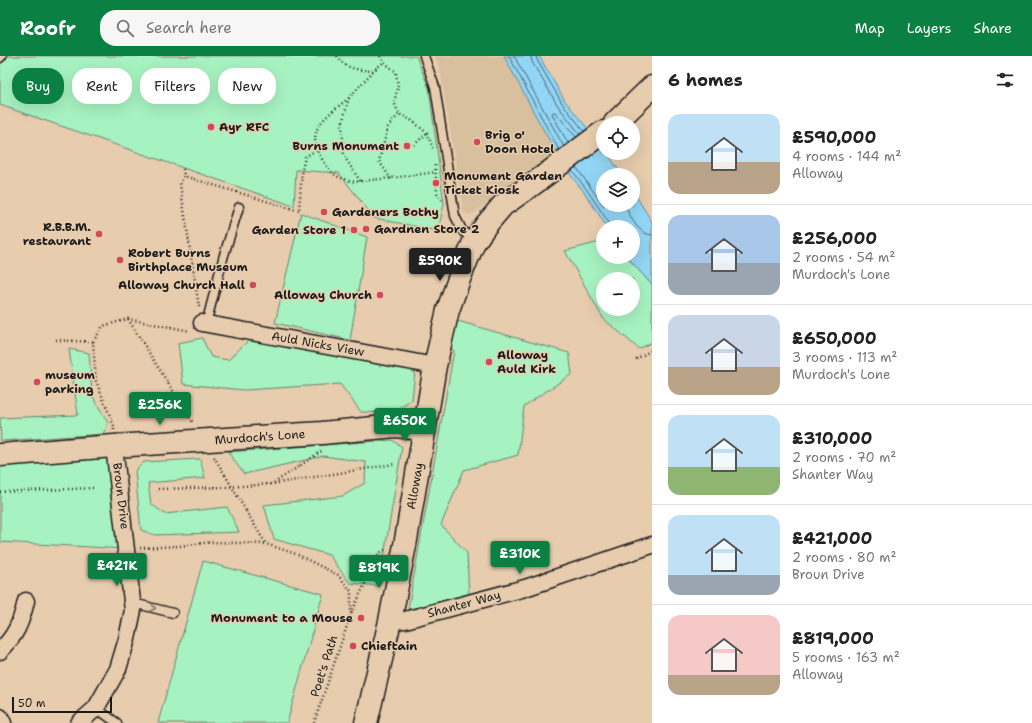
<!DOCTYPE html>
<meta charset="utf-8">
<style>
body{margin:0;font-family:"Shantell Sans",sans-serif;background:#f6f6f6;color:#222;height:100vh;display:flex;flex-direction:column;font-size:15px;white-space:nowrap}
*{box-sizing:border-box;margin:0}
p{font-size:13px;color:#767676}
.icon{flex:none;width:22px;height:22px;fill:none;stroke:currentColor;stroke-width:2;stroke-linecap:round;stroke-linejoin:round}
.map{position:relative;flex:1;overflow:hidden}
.details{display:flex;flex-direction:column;background:#fff;width:380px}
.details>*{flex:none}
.hud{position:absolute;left:12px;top:12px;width:380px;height:36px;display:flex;gap:8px}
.buttons{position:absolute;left:596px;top:60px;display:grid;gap:8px}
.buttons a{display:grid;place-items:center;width:44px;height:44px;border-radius:50%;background:#fff;box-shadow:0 4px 16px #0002;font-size:20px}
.scale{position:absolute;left:12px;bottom:10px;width:100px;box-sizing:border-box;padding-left:4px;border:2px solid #1c1c1c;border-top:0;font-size:11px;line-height:14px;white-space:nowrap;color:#1c1c1c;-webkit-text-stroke:3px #e7ccae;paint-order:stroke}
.price{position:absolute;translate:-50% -34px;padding:0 9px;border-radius:4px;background:#0b8043;color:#fff;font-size:13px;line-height:26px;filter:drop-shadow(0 1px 2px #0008)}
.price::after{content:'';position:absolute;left:50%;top:24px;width:12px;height:9px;margin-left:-6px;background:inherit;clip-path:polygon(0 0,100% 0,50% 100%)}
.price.selected{background:#222;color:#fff}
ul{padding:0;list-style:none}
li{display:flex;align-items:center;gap:12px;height:100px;padding:0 16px}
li+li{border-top:1px solid #e0e0e0}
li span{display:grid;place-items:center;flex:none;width:112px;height:80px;border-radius:12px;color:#555}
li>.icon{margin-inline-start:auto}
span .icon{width:48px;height:48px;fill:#fffc;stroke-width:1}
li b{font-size:17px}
h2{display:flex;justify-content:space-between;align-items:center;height:48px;padding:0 16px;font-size:17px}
.tag{padding:0 14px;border-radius:16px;background:#fff;box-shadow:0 4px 16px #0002;font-size:14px;line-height:36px}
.tag.selected{background:#0b8043;color:#fff}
header{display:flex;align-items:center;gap:24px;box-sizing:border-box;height:56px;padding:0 20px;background:#0b8043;color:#fff}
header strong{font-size:19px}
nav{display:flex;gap:22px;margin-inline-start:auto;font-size:14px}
.search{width:280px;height:36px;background:#f6f6f6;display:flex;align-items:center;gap:10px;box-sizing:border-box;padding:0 14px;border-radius:16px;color:#767676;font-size:15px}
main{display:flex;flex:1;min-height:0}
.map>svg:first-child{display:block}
.built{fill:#d8bf9d}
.green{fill:#a7f2c1;stroke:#62876e;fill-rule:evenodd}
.water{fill:#92d5f4;stroke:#638b9e}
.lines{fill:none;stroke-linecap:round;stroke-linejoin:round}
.shore{stroke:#4b6672;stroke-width:1}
.lane-casing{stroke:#1c1c1c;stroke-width:11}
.street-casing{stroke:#1c1c1c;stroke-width:19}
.secondary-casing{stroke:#1c1c1c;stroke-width:25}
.path{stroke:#1c1c1c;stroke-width:2.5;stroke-dasharray:1 3;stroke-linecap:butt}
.lane{stroke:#e7ccae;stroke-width:8}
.street{stroke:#e7ccae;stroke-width:16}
.secondary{stroke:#e7ccae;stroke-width:22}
.path-bridge{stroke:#1c1c1c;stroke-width:2.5;stroke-dasharray:1 3;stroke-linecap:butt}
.oneway{stroke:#827465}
.poi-dot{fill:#d1495b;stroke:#e7ccae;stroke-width:1.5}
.labels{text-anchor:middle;stroke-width:3;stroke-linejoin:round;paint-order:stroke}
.poi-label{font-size:12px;font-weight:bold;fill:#1c1c1c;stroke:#e7ccae;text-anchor:start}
.street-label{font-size:12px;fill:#1c1c1c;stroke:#e7ccae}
</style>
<header>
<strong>Roofr</strong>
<div class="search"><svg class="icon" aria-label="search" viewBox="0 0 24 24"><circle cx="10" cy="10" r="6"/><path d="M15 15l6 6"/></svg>Search here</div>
<nav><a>Map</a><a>Layers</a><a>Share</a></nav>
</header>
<main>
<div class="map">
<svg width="652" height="667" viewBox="0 0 652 667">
<rect width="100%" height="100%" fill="#e7ccae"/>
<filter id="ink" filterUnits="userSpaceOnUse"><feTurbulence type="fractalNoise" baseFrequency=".025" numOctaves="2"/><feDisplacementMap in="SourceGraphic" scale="8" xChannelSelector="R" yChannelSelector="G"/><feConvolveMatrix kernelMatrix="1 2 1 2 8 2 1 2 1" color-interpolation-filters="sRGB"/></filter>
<g filter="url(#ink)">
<path class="built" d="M435,0H504L538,64L558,100L509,134L470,159L464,157L440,13Z"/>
<path class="green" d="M0,0H416L429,32L444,148L438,175L374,162L339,117L296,114L294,150L0,49Z
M301,157L367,181L350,284L275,267Z
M603,185V201H627L652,229V286L639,293L603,262L565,195ZM603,223H633V253H603Z
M454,264L569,297L572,318L524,350L518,399L464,414L441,469L467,497L469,543L408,553L454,295L451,293Z
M202,282L211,301L228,304L249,284L415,314L412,344L392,357L361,356L340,328L244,334L183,328L178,287Z
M69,293L89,297L92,339L108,367L103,378L1,385L0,362L78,359Z
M392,384L402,391L379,530L350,527L329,499L274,483L264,449L343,440L365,427L366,406L323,400L244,418L228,396Z
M114,390L127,493L0,486V399Z
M200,403L205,422L148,427L151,448L165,458L227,451L239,476L155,479L141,474L135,415L144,406Z
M203,505L323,538L287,667H158Z"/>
<path class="water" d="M504,0H539L565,45L603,91V97H607L622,119H603V149H633V135L652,166V229L627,201H633V171H607L584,136L565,112L538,64Z"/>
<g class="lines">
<path class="shore" d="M509,0L559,94
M514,0L564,91
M531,0L532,6L558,50L580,78
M536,0L537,4L562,47L584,75
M568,87L552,58L553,56H555L576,81
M576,111L603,149
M572,114L587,134L609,167L610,171
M624,149C631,160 637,178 652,179"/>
<g class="lane-casing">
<path id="lane" d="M424,0L435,31L455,160L462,174L474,186
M0,2L2,0
M206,268L224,199L239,151
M133,547L173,557
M96,652L117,667"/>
</g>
<g class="street-casing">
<path id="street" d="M202,267L435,310
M390,565L405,564L525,532L652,489
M0,595C16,579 21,567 26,545
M0,661L3,667
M79,667L96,652L118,613L127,583L133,554L114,390"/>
</g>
<g class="secondary-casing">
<path id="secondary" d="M615,67L652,31
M0,399L114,390L322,377L395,370L424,373
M366,667L390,565L406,484L435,310L448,254L459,223L474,186L486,169L503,149L536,126L603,76"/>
</g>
<path class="path" d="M337,0C344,13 359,14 373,15
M380,0L384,6L396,16L398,31L394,46L399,58L411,64L427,77L433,92
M349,42C327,60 303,73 322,103C330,115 333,120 347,124C354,127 364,125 371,124C393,122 414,119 436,116
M414,89L427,77
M435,109L437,137L442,144
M183,113L184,120
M391,123L379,105L388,71L399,58
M360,125L344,100L342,68L349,42L373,15L384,6
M199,251L180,128L184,120L299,155L302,114L305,101L316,94
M128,263L193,367
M56,284L93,286
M636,303L652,294
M114,374V370L96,325L93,286L103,270L128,263L190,275
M214,401L225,419
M274,427L323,394
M158,433L228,431L272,428L394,408
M0,436L94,432
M246,455L266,488
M140,492L179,490L212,486L266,488L296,498L338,519L351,535V558
M314,667L351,558L379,497L387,493"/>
<use href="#lane" class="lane"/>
<use href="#street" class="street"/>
<use href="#secondary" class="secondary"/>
<path class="path-bridge" d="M225,419L246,455"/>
</g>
<defs><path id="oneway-chevron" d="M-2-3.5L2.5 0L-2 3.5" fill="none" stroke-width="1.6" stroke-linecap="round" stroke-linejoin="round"/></defs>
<use class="oneway" href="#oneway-chevron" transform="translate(153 552) rotate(14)"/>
</g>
<g class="poi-dot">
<circle cx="211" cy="71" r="4"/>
<circle cx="477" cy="86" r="4"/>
<circle cx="407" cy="90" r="4"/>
<circle cx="436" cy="127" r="4"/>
<circle cx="324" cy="156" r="4"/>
<circle cx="366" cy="173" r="4"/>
<circle cx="354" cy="174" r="4"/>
<circle cx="99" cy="178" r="4"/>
<circle cx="120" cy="204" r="4"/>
<circle cx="253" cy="229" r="4"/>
<circle cx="380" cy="239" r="4"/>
<circle cx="489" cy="306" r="4"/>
<circle cx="37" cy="326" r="4"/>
<circle cx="361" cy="562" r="4"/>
<circle cx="353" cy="590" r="4"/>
</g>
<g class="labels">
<g class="poi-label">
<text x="219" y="75">Ayr RFC</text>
<text x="485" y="83">Brig o'<tspan x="485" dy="14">Doon Hotel</tspan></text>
<text x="399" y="94" text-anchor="end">Burns Monument</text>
<text x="444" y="124">Monument Garden<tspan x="444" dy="14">Ticket Kiosk</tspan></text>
<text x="332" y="160">Gardeners Bothy</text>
<text x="91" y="175" text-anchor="end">R.B.B.M.<tspan x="91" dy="14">restaurant</tspan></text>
<text x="374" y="177">Gardnen Store 2</text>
<text x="346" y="178" text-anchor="end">Garden Store 1</text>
<text x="128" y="201">Robert Burns<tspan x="128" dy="14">Birthplace Museum</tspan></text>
<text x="245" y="233" text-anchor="end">Alloway Church Hall</text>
<text x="372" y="243" text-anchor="end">Alloway Church</text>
<text x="497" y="303">Alloway<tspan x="497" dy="14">Auld Kirk</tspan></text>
<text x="45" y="323">museum<tspan x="45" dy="14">parking</tspan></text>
<text x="353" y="566" text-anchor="end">Monument to a Mouse</text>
<text x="361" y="594">Chieftain</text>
</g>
<g class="street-label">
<text transform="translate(318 288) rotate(10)" y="4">Auld Nicks View</text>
<text transform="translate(260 381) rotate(-4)" y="4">Murdoch's Lone</text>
<text transform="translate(415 430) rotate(-80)" y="4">Alloway</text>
<text transform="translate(121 440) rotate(83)" y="4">Broun Drive</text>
<text transform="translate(464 548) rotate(-15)" y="4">Shanter Way</text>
<text transform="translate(324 610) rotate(-72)" y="4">Poet's Path</text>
</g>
</g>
</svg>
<div class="buttons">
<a><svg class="icon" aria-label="locate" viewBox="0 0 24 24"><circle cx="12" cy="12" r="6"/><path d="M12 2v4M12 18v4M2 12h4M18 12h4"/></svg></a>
<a><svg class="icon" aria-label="layers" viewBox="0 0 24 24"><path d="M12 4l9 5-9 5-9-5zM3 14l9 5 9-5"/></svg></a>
<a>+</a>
<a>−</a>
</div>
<div class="scale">50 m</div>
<b class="price selected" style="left:440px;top:226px">£590K</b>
<b class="price" style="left:160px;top:370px">£256K</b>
<b class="price" style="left:405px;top:386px">£650K</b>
<b class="price" style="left:520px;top:519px">£310K</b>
<b class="price" style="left:117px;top:531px">£421K</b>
<b class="price" style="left:379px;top:533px">£819K</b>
<div class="hud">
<a class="tag selected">Buy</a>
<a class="tag">Rent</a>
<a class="tag">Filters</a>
<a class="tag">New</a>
</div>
</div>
<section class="details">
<h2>6 homes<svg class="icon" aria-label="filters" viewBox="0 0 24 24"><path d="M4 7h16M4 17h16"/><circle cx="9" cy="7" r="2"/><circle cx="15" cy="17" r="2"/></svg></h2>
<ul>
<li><span style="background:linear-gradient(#bfe0f5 60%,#b9a48a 0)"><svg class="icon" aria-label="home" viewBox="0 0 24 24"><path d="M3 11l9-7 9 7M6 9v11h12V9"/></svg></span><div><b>£590,000</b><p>4 rooms · 144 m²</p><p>Alloway</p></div></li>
<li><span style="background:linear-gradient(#a9c7e8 60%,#9aa5b1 0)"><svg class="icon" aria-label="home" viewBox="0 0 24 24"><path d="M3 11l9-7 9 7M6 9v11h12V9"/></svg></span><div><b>£256,000</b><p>2 rooms · 54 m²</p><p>Murdoch's Lone</p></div></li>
<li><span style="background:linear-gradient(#c9d6e8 65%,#b9a48a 0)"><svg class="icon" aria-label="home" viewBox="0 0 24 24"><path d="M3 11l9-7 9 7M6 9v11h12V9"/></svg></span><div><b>£650,000</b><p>3 rooms · 113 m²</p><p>Murdoch's Lone</p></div></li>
<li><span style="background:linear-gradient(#bfe0f5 65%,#8fb573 0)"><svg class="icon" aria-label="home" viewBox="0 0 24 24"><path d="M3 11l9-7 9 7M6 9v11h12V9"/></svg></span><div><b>£310,000</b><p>2 rooms · 70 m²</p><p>Shanter Way</p></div></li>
<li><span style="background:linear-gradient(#bfe0f5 75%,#9aa5b1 0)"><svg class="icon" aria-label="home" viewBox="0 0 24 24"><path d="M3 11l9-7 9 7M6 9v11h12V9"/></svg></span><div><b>£421,000</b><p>2 rooms · 80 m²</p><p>Broun Drive</p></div></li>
<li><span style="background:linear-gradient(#f6c9c9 75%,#b9a48a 0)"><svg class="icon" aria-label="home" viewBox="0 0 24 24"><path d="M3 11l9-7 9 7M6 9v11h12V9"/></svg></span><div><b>£819,000</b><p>5 rooms · 163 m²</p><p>Alloway</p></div></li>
</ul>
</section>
</main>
